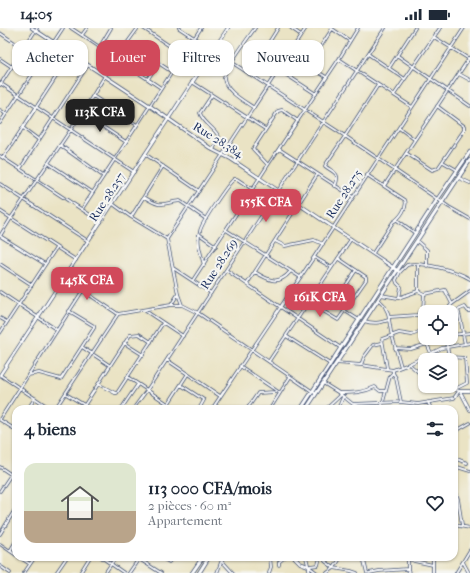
<!DOCTYPE html>
<html lang="fr">
<meta charset="utf-8">
<style>
body{margin:0;font-family:"IM FELL French Canon",serif;background:#f6f6f7;color:#1f2937;height:100vh;display:flex;flex-direction:column;font-size:15px;white-space:nowrap}
*{box-sizing:border-box;margin:0}
p{font-size:13px;color:#747a83}
.icon{flex:none;width:22px;height:22px;fill:none;stroke:currentColor;stroke-width:2;stroke-linecap:round;stroke-linejoin:round}
.map{position:relative;flex:1;overflow:hidden}
.panel{position:absolute;left:12px;top:377px;width:446px;height:156px;display:flex;flex-direction:column;background:#fff;border-radius:12px;box-shadow:0 1px 3px #0004}
.panel>*{flex:none}
.guide{position:absolute;left:12px;top:12px;width:446px;height:36px;display:flex;gap:8px}
.fabs{position:absolute;left:418px;top:277px;display:grid;gap:8px}
.fabs a{display:grid;place-items:center;width:40px;height:40px;border-radius:8px;background:#fff;box-shadow:0 1px 3px #0004;font-size:20px}
.price{position:absolute;translate:-50% -34px;padding:0 9px;border-radius:8px;background:#d1495b;color:#fff;font-size:13px;line-height:26px;filter:drop-shadow(0 1px 2px #0008)}
.price::after{content:'';position:absolute;left:50%;top:24px;width:12px;height:9px;margin-left:-6px;background:inherit;clip-path:polygon(0 0,100% 0,50% 100%)}
.price.current{background:#222;color:#fff}
ul{padding:0;list-style:none}
li{display:flex;align-items:center;gap:12px;height:100px;padding:0 12px}
li+li{border-top:1px solid #e0e1e3}
li span{display:grid;place-items:center;flex:none;width:112px;height:80px;border-radius:12px;color:#555}
li>.icon{margin-inline-start:auto}
span .icon{width:48px;height:48px;fill:#fffc;stroke-width:1}
li b{font-size:17px}
h2{display:flex;justify-content:space-between;align-items:center;height:48px;padding:0 12px;font-size:17px}
.pill{padding:0 14px;border-radius:12px;background:#fff;box-shadow:0 1px 3px #0004;font-size:14px;line-height:36px}
.pill.current{background:#d1495b;color:#fff}
.status{display:flex;justify-content:space-between;align-items:center;height:28px;padding:0 20px;background:#fff;direction:ltr}
.status svg{height:11px;fill:currentColor}
.map>svg:first-child{display:block}
.lines{fill:none;stroke-linecap:round;stroke-linejoin:round}
.minor-casing{stroke:#3a4a6d;stroke-width:3.5}
.tertiary-casing{stroke:#3a4a6d;stroke-width:4}
.secondary-casing{stroke:#3a4a6d;stroke-width:4.5}
.minor{stroke:#fff;stroke-width:2}
.tertiary{stroke:#fff;stroke-width:2.5}
.secondary{stroke:#fff;stroke-width:3}
.labels{text-anchor:middle;stroke-width:4;stroke-linejoin:round;paint-order:stroke}
.street-label{font-size:12px;fill:#1b2f5e;stroke:#f6f6f2}
</style>
<div class="status"><b>14:05</b><svg viewBox="0 0 49 12"><path d="M0 12V9h3v3zM5 12V6h3v6zM10 12V3h3v9zM15 12V0h3v12zM26 1h20v11H26zM47 4h2v5h-2z"/></svg></div>
<div class="map">
<svg width="470" height="545" viewBox="0 0 470 545">
<rect width="100%" height="100%" fill="#f6f6f2"/>
<filter id="ink" filterUnits="userSpaceOnUse"><feTurbulence type="fractalNoise" baseFrequency=".025" numOctaves="2"/><feDisplacementMap in="SourceGraphic" scale="8" xChannelSelector="R" yChannelSelector="G"/><feConvolveMatrix kernelMatrix="1 2 1 2 8 2 1 2 1" color-interpolation-filters="sRGB"/></filter>
<filter id="wash" filterUnits="userSpaceOnUse"><feTurbulence type="fractalNoise" baseFrequency=".012" numOctaves="4" result="noise"/><feDisplacementMap in="SourceGraphic" scale="16" xChannelSelector="R" yChannelSelector="G"/><feGaussianBlur stdDeviation="0.9" result="paint"/><feColorMatrix in="noise" values="0 0 0 0 0 0 0 0 0 0 0 0 0 0 0 0 0 1.4 0 .05"/><feComposite in="paint" operator="in"/></filter>
<g filter="url(#wash)">
<rect width="100%" height="100%" fill="#eae3c4"/>
</g>
<g filter="url(#ink)">
<g class="lines">
<g class="minor-casing">
<path id="minor" d="M71,0L161,60
M143,0L183,27
M179,0L345,108L449,179L470,191
M291,0L301,7
M331,0L350,13
M0,5L24,21
M82,7L87,0
M434,9L469,31
M128,15L172,44
M99,20L111,0
M290,26L326,49
M368,26L405,51
M398,28L470,78
M0,31L12,39
M339,31L412,79
M309,37L332,1
M389,40L415,0
M279,42L316,66
M249,46L278,0
M459,46L470,52
M148,51L158,35
M192,54L265,101
M0,55L134,144
M0,57L37,0
M212,67L200,85C203,95 215,100 219,109L213,122
M394,67L440,0
M93,68L137,97
M254,80C244,73 225,63 224,50C223,44 250,7 255,0
M0,82L6,86
M82,85L126,114
M0,95L63,0
M23,100L39,112
M399,100L414,111
M60,117L103,148
M279,121L353,169
M406,125L432,142L438,140L464,102V98L437,78
M145,126L199,163
M0,128L101,194
M3,130L71,26
M443,134L457,142
M48,135L92,164
M268,137L253,121L278,83L282,82L298,93
M20,141L88,37
M367,147L405,172C408,179 400,190 393,194L373,225
M459,150L470,155
M0,156L88,213
M335,158C341,145 334,145 325,138L326,136L345,108L378,57
M384,158L470,29
M144,169C163,181 161,175 180,173L206,191
M113,176L131,189L167,211L178,266L182,277
M82,181L201,0
M0,183L76,232
M131,189L163,138
M397,192L415,205
M226,202L300,249
M199,206L216,218
M0,208L11,190L82,85L116,30L138,0
M0,208L45,236
M167,211L306,0
M275,213L285,218L314,212L323,216
M417,213L427,222V238
M314,229L331,239
M0,236L32,257
M204,237C201,226 196,213 200,203C202,194 227,157 234,151H237L252,161
M418,237V263L424,266
M173,240L211,265
M226,242L341,320
M356,242L335,274L345,283L359,292
M397,242L400,244L407,237C420,233 458,243 470,251
M255,244C268,252 278,258 290,244
M64,250L118,286L171,277H182L198,285L316,366
M193,252L268,137L339,31L358,0
M247,256L317,147
M0,264L57,302
M381,267L398,270L418,263
M399,270L401,259L397,255L396,252L400,244
M378,271L384,277L388,285L391,304L401,339
M308,274L338,292L366,252V249L338,230
M171,277L178,266
M144,282L183,308
M458,282L465,279L468,283H470
M445,284L452,276L470,263
M451,284L458,282C462,293 462,304 465,316
M389,289L418,287L419,284H423L424,266L445,262L452,276
M0,290L7,294
M364,293C374,296 379,295 389,292
M0,305L56,220
M451,307L470,305
M286,308L330,336
M445,310L450,332
M124,315L143,327
M82,319L109,337
M395,320L411,321L427,316L431,325
M450,329L465,330L467,355L455,361
M167,332L220,368
M269,333L351,211
M336,335L361,337L393,342L409,336L442,320L470,315
M409,336L425,350
M361,337L364,329L373,317L382,315
M240,338L280,365
M387,340L382,311L399,305L412,307L425,301
M451,341L452,360
M393,345L396,350L401,374
M0,347L51,381
M28,347L39,345L61,351L94,300V298L69,283
M129,350L168,376
M323,355L339,365L359,381
M98,356L115,365H117L163,295
M181,357L204,372L199,381
M447,358L459,363
M460,363L470,382
M339,365C352,365 363,365 375,359L380,363H386
M66,366L91,381
M428,374L431,381
M353,376L401,374L418,376L454,370L459,363H470
M215,377L221,381
M28,381L35,370
M55,381L118,286
M82,381L130,307L139,306L151,314
M121,381L138,356
M133,381L147,362L385,0
M165,381L187,347
M212,381L314,229L464,0
M247,381L258,365L276,364
M270,381L290,349
M326,381L341,367
M338,381L343,369
M381,381L390,348L393,345V342
M0,391L83,262
M0,392L16,402
M454,404L470,395
M454,430L467,435
M454,438L470,443
M0,439L16,450
M454,457L458,471L462,497
M0,463L16,439
M454,497L470,500
M0,506L16,480
M0,516L16,527
M10,523L16,513
M19,529L30,536
M101,529L124,545
M136,529L161,545
M160,529L169,534L173,529
M294,529L300,535L308,538L317,545
M306,529L310,545
M363,529L367,545
M405,529L414,533L433,537V529
M222,533L233,545
M325,533L334,540L351,543L357,545
M463,534L469,545
M279,537V534L285,529
M433,537V545
M0,538L10,545
M310,538L318,537L319,533
M408,541L409,545
M24,545L35,529
M56,545L67,529
M80,545L90,529
M105,545L116,529
M129,545L140,529
M217,545L223,529
M269,545L271,539L270,529
M327,545L334,540L341,529
M369,545L379,543L408,541V529
M456,545L470,522"/>
</g>
<g class="tertiary-casing">
<path id="tertiary" d="M32,0L150,78L213,122L231,131L397,242
M0,347L228,0"/>
</g>
<g class="secondary-casing">
<path id="secondary" d="M301,381L437,172L470,124
M306,381L470,132
M192,545L203,529
M199,545L209,529"/>
</g>
<use href="#minor" class="minor"/>
<use href="#tertiary" class="tertiary"/>
<use href="#secondary" class="secondary"/>
</g>
</g>
<g class="labels">
<g class="street-label">
<text transform="translate(218 112) rotate(32)" y="4">Rue 28.384</text>
<text transform="translate(344 166) rotate(-57)" y="4">Rue 28.275</text>
<text transform="translate(107 169) rotate(-57)" y="4">Rue 28.257</text>
<text transform="translate(219 236) rotate(-57)" y="4">Rue 28.269</text>
</g>
</g>
</svg>
<div class="fabs">
<a><svg class="icon" aria-label="locate" viewBox="0 0 24 24"><circle cx="12" cy="12" r="6"/><path d="M12 2v4M12 18v4M2 12h4M18 12h4"/></svg></a>
<a><svg class="icon" aria-label="layers" viewBox="0 0 24 24"><path d="M12 4l9 5-9 5-9-5zM3 14l9 5 9-5"/></svg></a>
</div>
<b class="price current" style="left:100px;top:105px">113K CFA</b>
<b class="price" style="left:266px;top:195px">155K CFA</b>
<b class="price" style="left:87px;top:273px">145K CFA</b>
<b class="price" style="left:320px;top:290px">161K CFA</b>
<div class="guide">
<a class="pill">Acheter</a>
<a class="pill current">Louer</a>
<a class="pill">Filtres</a>
<a class="pill">Nouveau</a>
</div>
<section class="panel">
<h2>4 biens<svg class="icon" aria-label="filters" viewBox="0 0 24 24"><path d="M4 7h16M4 17h16"/><circle cx="9" cy="7" r="2"/><circle cx="15" cy="17" r="2"/></svg></h2>
<ul>
<li><span style="background:linear-gradient(#dfe7d0 60%,#b9a48a 0)"><svg class="icon" aria-label="home" viewBox="0 0 24 24"><path d="M3 11l9-7 9 7M6 9v11h12V9"/></svg></span><div><b>113 000 CFA/mois</b><p>2 pièces · 60 m²</p><p>Appartement</p></div><svg class="icon" aria-label="heart" viewBox="0 0 24 24"><path d="M12 20l-8-8c-3-5 5-10 8-4 3-6 11-1 8 4z"/></svg></li>
</ul>
</section>
</div>
